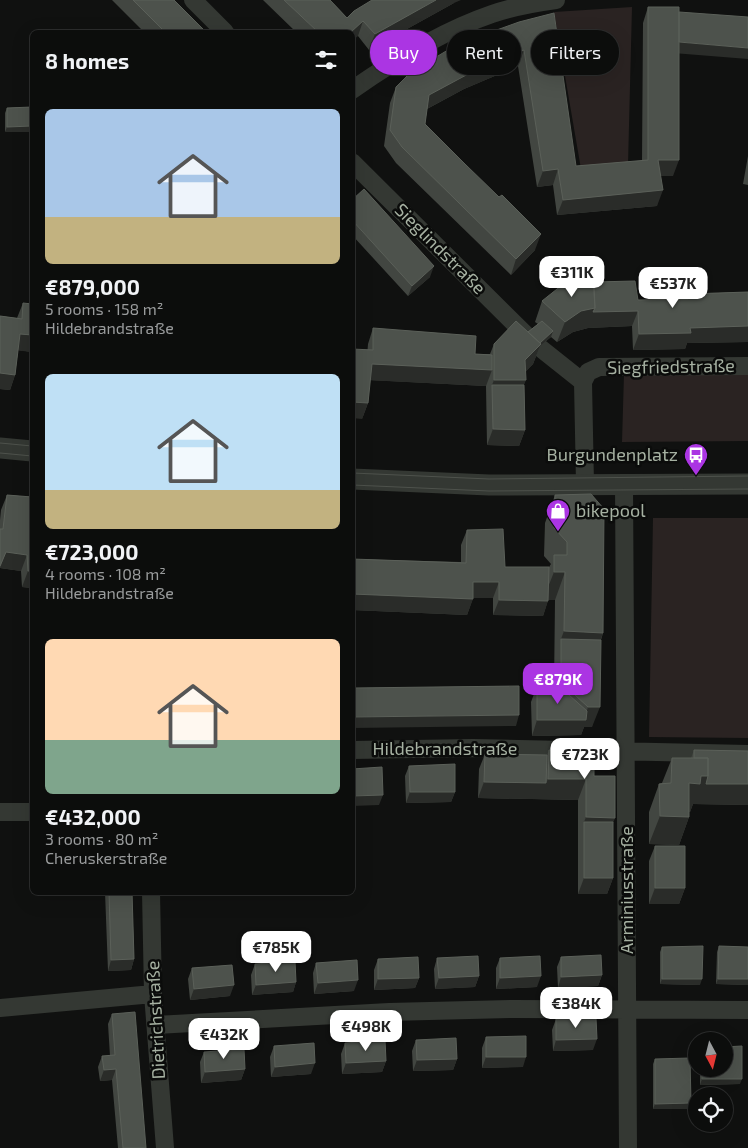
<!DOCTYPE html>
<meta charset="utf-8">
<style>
body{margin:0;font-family:"Exo 2",sans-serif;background:#1a1b1a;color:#f1f3f6;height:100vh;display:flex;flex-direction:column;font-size:19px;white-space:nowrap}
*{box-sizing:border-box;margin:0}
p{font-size:16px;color:#9a9c9d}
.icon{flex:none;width:28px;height:28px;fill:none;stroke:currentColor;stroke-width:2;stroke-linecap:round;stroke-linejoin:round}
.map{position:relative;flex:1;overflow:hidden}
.panel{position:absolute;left:30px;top:30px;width:325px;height:865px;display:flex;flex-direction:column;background:#0c0d0c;border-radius:8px;box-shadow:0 5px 20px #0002,0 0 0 1px #2c2d2d}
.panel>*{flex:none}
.hud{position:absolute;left:370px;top:30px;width:302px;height:45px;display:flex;gap:10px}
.needle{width:32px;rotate:173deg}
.fabs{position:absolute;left:688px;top:1032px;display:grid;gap:10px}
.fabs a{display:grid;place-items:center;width:45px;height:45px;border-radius:50%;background:#0c0d0c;box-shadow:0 5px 20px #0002,0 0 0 1px #2c2d2d;font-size:25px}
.price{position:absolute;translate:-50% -42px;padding:0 11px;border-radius:10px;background:#fff;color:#222;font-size:16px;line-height:32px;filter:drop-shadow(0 1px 2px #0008)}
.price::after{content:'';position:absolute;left:50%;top:30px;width:15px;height:11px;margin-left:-8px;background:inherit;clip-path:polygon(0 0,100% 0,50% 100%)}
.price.selected{background:#ab35e3;color:#fff}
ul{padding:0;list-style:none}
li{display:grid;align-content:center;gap:10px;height:265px;padding:0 15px}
li span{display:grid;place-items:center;height:155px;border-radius:8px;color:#555}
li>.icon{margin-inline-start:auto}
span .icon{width:90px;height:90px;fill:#fffc;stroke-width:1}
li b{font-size:21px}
h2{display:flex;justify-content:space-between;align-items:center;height:60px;padding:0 15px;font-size:21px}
.tag{padding:0 18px;border-radius:22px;background:#0c0d0c;box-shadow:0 5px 20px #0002,0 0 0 1px #2c2d2d;font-size:18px;line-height:45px}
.tag.selected{background:#ab35e3;color:#fff}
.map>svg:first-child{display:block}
.green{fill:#2a2322}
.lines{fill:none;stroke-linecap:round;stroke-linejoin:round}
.minor{stroke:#343833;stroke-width:18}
.tertiary{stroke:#343833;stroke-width:21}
.tram{stroke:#4e524c;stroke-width:1}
.wall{fill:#424641}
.shaded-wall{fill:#2a2c29}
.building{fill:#4d524c;stroke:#5b6059}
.labels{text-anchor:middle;stroke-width:5;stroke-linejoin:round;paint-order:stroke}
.street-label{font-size:18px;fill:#a6b1a2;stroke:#0b0c0b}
.poi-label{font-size:18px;fill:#a6b1a2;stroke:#0b0c0b;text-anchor:end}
</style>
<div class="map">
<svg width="748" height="1148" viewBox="0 0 748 1148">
<rect width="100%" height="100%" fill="#101110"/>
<path class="green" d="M632,7L628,165L581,169L554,12Z
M748,373V441L622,442L624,374Z
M653,518H748V738L649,737Z"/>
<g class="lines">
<path class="minor" d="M193,0L225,32
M352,90C395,60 442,31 492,14C512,7 534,3 556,0
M352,162L528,337
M539,347L583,382
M585,484L583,382L588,372L599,367L748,366
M624,484L628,1148
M352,750L473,748L748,754
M0,812H32
M151,892L153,994L165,1148
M0,1008L153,994
M156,1025L389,1012L513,1009L748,1010"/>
<path class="tertiary" d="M0,448L32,451
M352,479L489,485L748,484"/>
<path class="tram" d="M0,443L32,446
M0,453L32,456
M352,473L489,479L748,476
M352,485L489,491L748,489"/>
</g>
<path class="wall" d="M112,0H174L206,32H144Z
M263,0H330L347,18L454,3L369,50L358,36L352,32H296Z
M648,7L679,53L673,176H660L657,206L557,215L553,185L537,187L518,66L464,89L427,109L425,124L535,250L511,275L396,163L384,146L390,103L396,87L519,22L576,166L642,161L643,23Z
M32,107L5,132V113L7,108Z
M748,156V185L743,184Z
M352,200L430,277L408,296L352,235Z
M594,282L638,300L686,299L688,294L748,292V342L687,343L685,349L633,350L632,326L588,328L573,332L557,342L551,337L540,346L533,364L525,372L524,385L525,430L519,446L487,445L486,386L370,380L368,403L362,419L368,344L373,328L475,354H490L494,344L528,332L538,324L535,322L542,301Z
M23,303L32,352L18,350L15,375L10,390L0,389V316L17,318Z
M7,495L32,497V588L22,587L21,571L0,568V520L1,510Z
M555,495L603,633L601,640L592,727H584L581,735L532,736L531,702L537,686H554L555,600H548L543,616L493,615V598H473L467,615L352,610V559L461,562V545L467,530L505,567H549L551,564L544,556L545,523Z
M549,750L594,776L613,822V878L607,894H578V800L478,798L479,769L485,754L547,755Z
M694,750L748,805L693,804L690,812H689V817L679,845L649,844V812L659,784L662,783L672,758H691Z
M409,766L455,792L451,802L406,803L405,776Z
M655,846L685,888L679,904H649V861Z
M105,892H132L134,959L131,970L108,971Z
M719,946L748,947V985L716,984L717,952Z
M662,947L700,985L660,984V952Z
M561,957L602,975L598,986L558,988L557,967Z
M437,958L479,976L475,987L435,989L434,969Z
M500,958L537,987L496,989V968Z
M378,959L419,978L415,988L374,990V970Z
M316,963L354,991L314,994L313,973Z
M255,964L296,982L293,992L252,995L251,975Z
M192,968L230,996L190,1000L188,979Z
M112,1014L146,1148H118L112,1080L100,1081L98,1067L102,1056H110L108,1024Z
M556,1019L593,1050L553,1051L552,1030Z
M486,1037L523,1067L482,1068V1048Z
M416,1040L457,1059L453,1070L413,1071L412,1051Z
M345,1043L386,1061L382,1072L342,1074L341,1054Z
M274,1046L311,1074L271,1077L270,1057Z
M204,1052L245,1069L241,1080L201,1083L200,1062Z
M655,1059L689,1109H653V1064Z
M700,1069H724L740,1084L700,1085Z"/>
<path class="shaded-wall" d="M436,0H461L454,3L369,50L375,34Z
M363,21L358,36L352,41V32H351Z
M677,42L748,48V59L673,53Z
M524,50L518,66L464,89L423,111L429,95L470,73Z
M32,126V132H5L7,127Z
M658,160H679L673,176H653Z
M558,169L553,185L537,187L543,171Z
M663,190L657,206L557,215L563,200Z
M541,234L535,250L511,275L516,259Z
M434,266L430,277L408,296L412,286Z
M595,308L588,328L573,332L557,342L565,322L581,311Z
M638,311L632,326L588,328L593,312Z
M748,326V342L687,343L685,349L633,350L639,334L690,328Z
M553,331L551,337L540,346L533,364L518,380L528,352Z
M20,334L32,335V352L14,350Z
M372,364L492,370L486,386L366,380Z
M0,373L15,375L10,390L0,389Z
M494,380H526L518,400L492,385Z
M352,402L368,403L362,419L352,418Z
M493,429L525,430L519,446L487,445Z
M6,552L27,555L21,571L0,568Z
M28,571H32V588L22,587Z
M554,572H565L555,600H543Z
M473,582H499L493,598H467Z
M352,594L473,599L467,615L352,610Z
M499,600L548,601L543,616L493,615Z
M564,631L603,633L593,661L561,639Z
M588,707H600L592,727H584L581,735L532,736L537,720H584Z
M519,715L516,726L352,728V717Z
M694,766L708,776L748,784V805L693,804L690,812L678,811Z
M548,779H586L578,800L478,798L484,782L546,783Z
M410,792H455L451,802L406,803Z
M383,795L379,805L352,806V796Z
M660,816L689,817L679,845L649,844Z
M586,817L615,818L608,838L584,822Z
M584,878H613L607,894H578Z
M655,888H685L679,904H649Z
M134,959L131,970L108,971L111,960Z
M602,975L598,986L558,988L561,977Z
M479,976L475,987L435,989L439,978Z
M541,976L537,987L496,989L500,978Z
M419,978L415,988L374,990L378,979Z
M662,979H702L700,985L660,984Z
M718,979H748V985L716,984Z
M358,980L354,991L314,994L318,983Z
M296,982L293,992L252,995L256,985Z
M234,985L230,996L190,1000L194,989Z
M597,1039L593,1050L553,1051L556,1040Z
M486,1057H526L523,1067L482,1068Z
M457,1059L453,1070L413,1071L417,1060Z
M386,1061L382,1072L342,1074L346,1063Z
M315,1063L311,1074L271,1077L275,1067Z
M116,1069L112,1080L100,1081L104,1070Z
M245,1069L241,1080L201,1083L205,1072Z
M702,1079H742L740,1084L700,1085Z
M691,1103L689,1109H653L655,1104Z"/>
<path class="building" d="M133,0H174L206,32H165Z
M284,0H330L347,18L354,11L372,0H436L375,34L363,21L351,32H318Z
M648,7H679V160H658L663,190L563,200L558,169L543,171L524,50L470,73L429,95L425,124L465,164L499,197L502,195L541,234L516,259L402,147L390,130L396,87L411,72L458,44L519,22L554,13L576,166L648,160Z
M679,12L748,17V48L679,42Z
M32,107V126L7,127V108Z
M364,189L434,266L412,286L352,220V200Z
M593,278L595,308L581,311L565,322L542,301L567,281Z
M635,281L638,300L688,299V294L748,292V326L690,328L691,333L639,334L638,311L593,312L595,308L594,282Z
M23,303L32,304V335L20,334L15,375L0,373V316L22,319Z
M516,321L541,344L525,360L526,380H494V344Z
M542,321L553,331L540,343L528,332Z
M373,328L476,336L475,354L492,355V370L372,364L368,403L352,402V349L373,350Z
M492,385H524L525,430L493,429Z
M591,494L604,509L603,633L564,631L565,572H554V555H567V542L554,528L555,495Z
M7,495L32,497V571H28L27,555L6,552L0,566V529H3Z
M503,529L505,567H549L548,601L499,600V582H473V599L352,594V559L466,563L467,530Z
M561,639L601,640L600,707H588L561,682Z
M519,686V715L352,717V688Z
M537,686L560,687L587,711L586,720H537Z
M549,750L594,752V776H615V818L586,817V779H548Z
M694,750L748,751V784H706L708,776V758H694Z
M485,754L547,755L546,783L484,782Z
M672,758H708V776H701L700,784L689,783V817L660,816L659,784L671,783Z
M455,764V792H410L409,766Z
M382,767L383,795L352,796V769Z
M584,822H613V878H584Z
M655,846H685V888H655Z
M109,892H132L134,959L111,960Z
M703,946L702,979H662V947Z
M719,946L748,947V979H718Z
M601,955L602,975L561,977V957Z
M478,956L479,976L439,978L437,958Z
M540,956L541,976L500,978V958Z
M418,957L419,978L378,979V959Z
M357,960L358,980L318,983L316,963Z
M295,961L296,982L256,985L255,964Z
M232,965L234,985L194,989L192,968Z
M135,1012L146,1148H123L116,1069L104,1070L102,1056L115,1055L112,1014Z
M596,1018L597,1039L556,1040V1019Z
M526,1036V1057H486V1037Z
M456,1038L457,1059L417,1060L416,1040Z
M385,1040L386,1061L346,1063L345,1043Z
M314,1043L315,1063L275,1067L274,1046Z
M742,1046V1079H702V1069H724V1047Z
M244,1049L245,1069L205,1072L204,1052Z
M690,1058L691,1103L655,1104V1059Z"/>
<defs>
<g id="bus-pin" transform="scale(1.25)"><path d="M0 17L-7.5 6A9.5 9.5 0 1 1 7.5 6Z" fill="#ab35e3" stroke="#0b0c0b"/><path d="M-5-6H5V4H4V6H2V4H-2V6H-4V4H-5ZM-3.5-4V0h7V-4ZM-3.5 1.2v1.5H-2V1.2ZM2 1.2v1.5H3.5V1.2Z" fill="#fff"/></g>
<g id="shop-pin" transform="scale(1.25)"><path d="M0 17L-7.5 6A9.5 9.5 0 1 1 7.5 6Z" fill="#ab35e3" stroke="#0b0c0b"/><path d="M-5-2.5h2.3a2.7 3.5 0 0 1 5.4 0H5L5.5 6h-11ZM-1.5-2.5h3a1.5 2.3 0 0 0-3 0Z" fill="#fff"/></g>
</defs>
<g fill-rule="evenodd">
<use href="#bus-pin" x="696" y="455"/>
<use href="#shop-pin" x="558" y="511"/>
</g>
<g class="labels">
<g class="street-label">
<text transform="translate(440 249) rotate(45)" y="6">Sieglindstraße</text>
<text transform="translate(671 367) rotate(-1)" y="6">Siegfriedstraße</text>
<text x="445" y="755">Hildebrandstraße</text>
<text transform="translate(627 890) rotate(-90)" y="6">Arminiusstraße</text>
<text transform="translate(156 1020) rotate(-93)" y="6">Dietrichstraße</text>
</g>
<g class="poi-label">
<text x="678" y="461">Burgundenplatz</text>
<text x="576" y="517" text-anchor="start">bikepool</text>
</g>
</g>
</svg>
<div class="fabs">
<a><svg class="needle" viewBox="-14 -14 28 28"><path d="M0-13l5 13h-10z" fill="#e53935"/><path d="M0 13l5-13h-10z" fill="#9a9c9d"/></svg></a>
<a><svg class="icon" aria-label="locate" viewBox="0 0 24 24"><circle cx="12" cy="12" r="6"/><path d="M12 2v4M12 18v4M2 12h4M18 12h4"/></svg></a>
</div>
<b class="price" style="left:572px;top:298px">€311K</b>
<b class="price" style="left:673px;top:309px">€537K</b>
<b class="price selected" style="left:558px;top:705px">€879K</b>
<b class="price" style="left:585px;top:780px">€723K</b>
<b class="price" style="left:276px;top:973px">€785K</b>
<b class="price" style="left:576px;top:1029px">€384K</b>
<b class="price" style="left:366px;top:1052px">€498K</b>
<b class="price" style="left:224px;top:1060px">€432K</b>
<div class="hud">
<a class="tag selected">Buy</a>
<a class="tag">Rent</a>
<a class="tag">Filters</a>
</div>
<section class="panel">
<h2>8 homes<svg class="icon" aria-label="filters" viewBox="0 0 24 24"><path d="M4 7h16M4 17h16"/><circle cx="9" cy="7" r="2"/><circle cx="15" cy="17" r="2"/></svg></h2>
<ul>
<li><span style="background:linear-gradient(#a9c7e8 70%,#c2b280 0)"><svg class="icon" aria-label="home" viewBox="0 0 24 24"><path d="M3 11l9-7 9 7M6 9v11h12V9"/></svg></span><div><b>€879,000</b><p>5 rooms · 158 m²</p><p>Hildebrandstraße</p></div></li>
<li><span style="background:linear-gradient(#bfe0f5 75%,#c2b280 0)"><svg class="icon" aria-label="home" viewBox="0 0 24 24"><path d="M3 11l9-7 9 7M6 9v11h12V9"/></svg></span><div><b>€723,000</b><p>4 rooms · 108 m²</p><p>Hildebrandstraße</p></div></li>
<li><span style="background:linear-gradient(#ffd9b3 65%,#7fa58c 0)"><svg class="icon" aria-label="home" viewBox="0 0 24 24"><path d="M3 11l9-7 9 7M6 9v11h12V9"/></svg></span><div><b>€432,000</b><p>3 rooms · 80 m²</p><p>Cheruskerstraße</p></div></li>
</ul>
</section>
</div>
